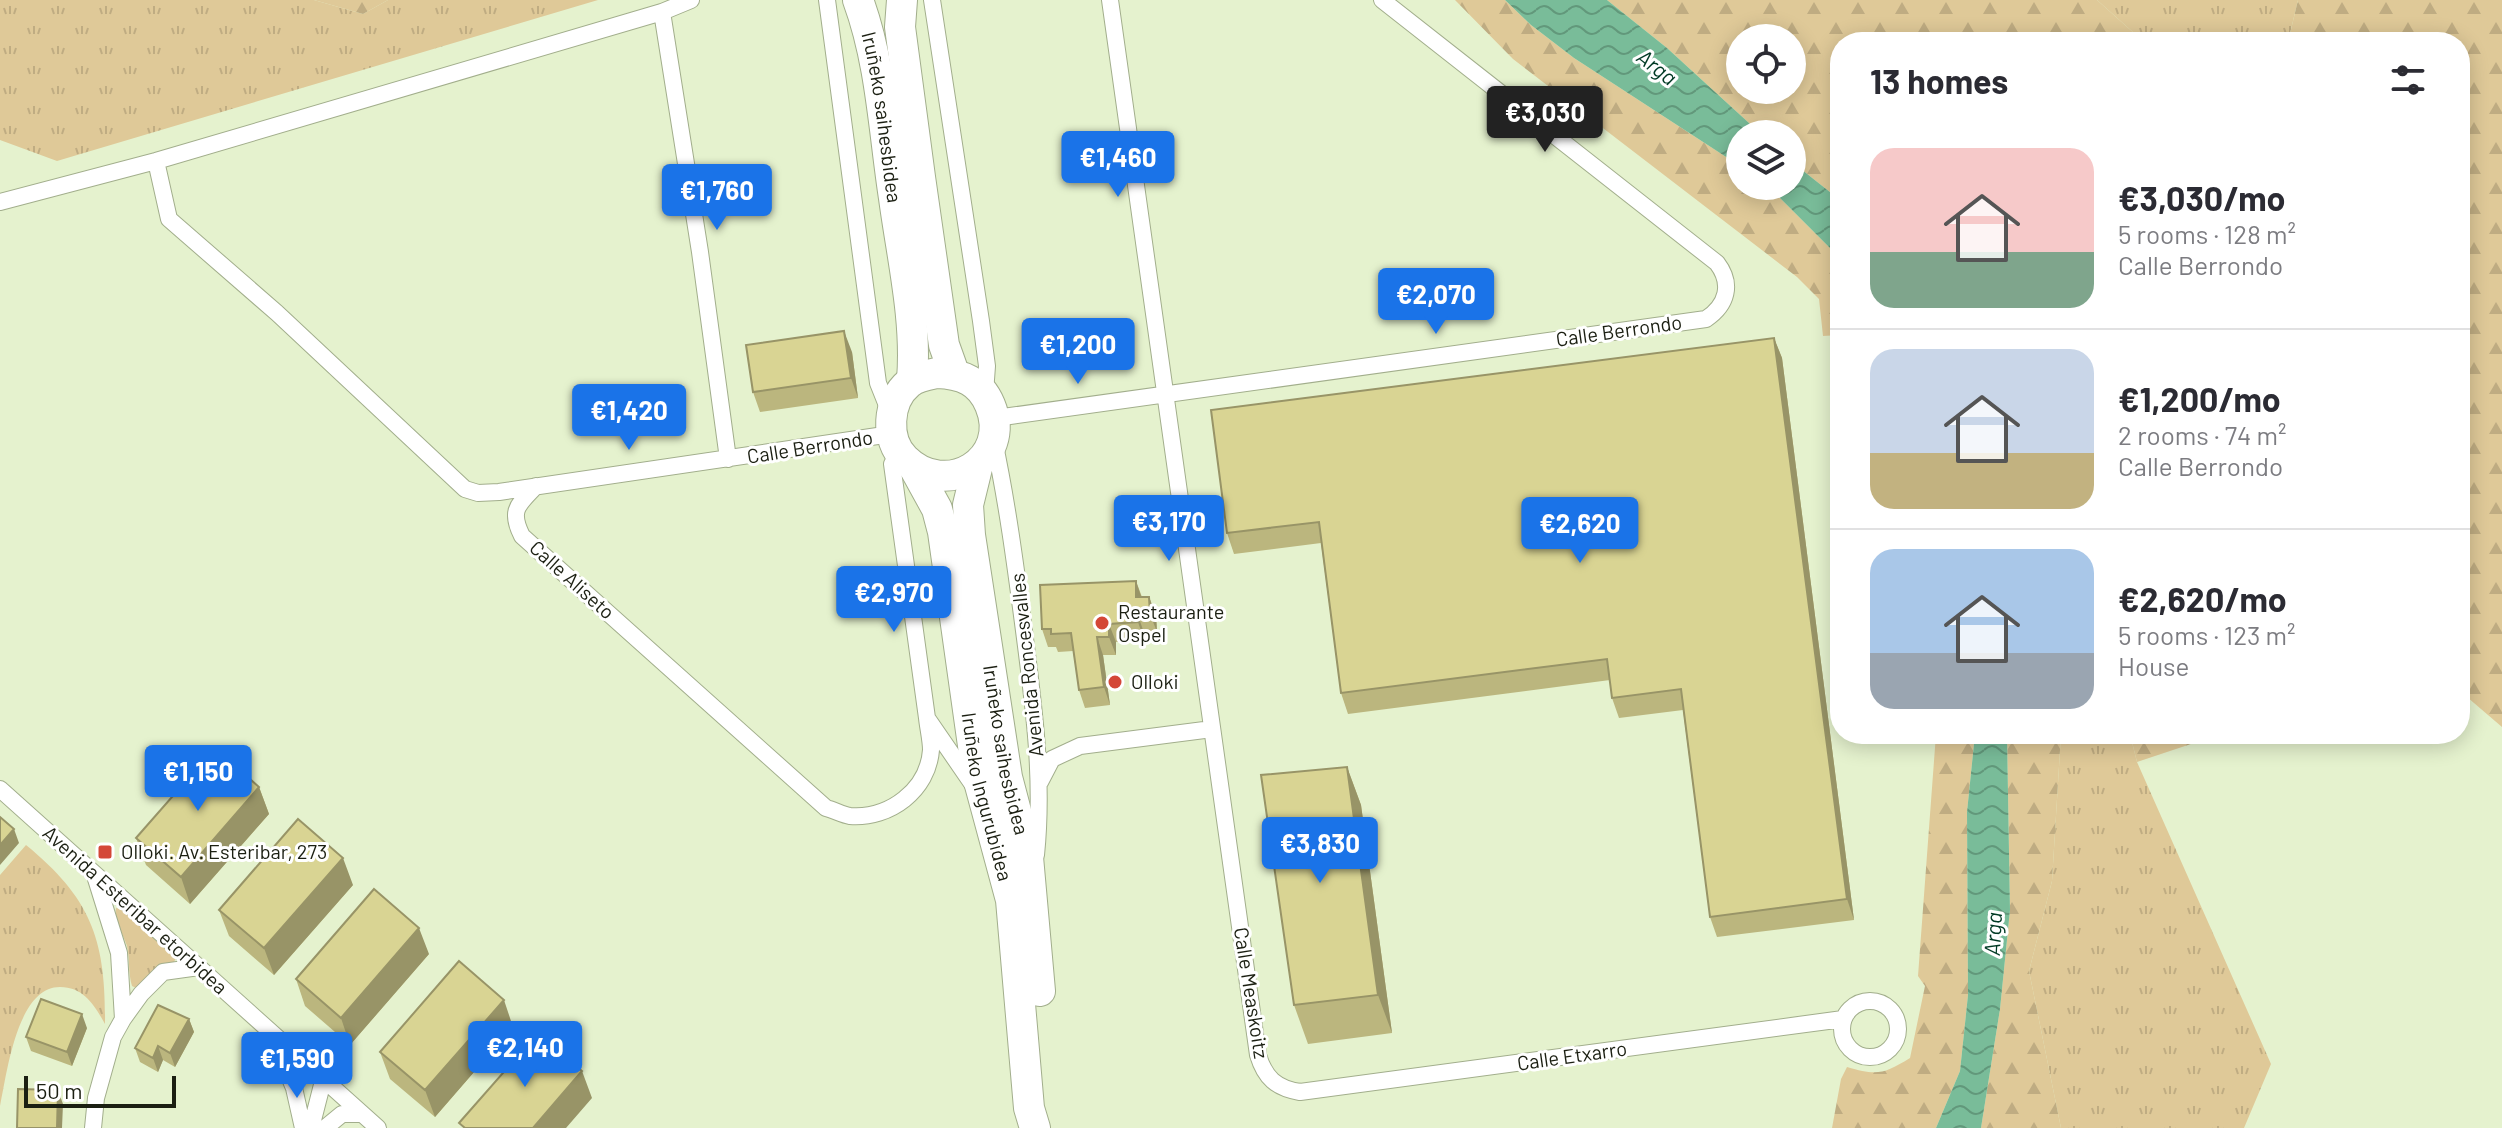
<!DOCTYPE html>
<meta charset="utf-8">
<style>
body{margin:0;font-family:Barlow,sans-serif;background:#f2f2f3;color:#2b2b33;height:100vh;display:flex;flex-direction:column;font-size:30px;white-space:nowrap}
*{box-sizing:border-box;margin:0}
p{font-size:26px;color:#7c7c81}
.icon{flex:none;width:44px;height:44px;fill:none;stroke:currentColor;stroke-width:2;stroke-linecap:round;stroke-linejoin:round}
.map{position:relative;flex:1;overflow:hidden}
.side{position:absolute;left:1830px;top:32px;width:640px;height:712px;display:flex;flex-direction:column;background:#fff;border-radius:32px;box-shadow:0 4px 20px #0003}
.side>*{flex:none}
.controls{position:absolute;left:1726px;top:24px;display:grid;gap:16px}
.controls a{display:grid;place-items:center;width:80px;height:80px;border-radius:50%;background:#fff;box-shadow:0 4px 20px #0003;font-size:40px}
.scale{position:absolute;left:24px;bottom:20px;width:152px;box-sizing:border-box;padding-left:8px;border:4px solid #1b1f12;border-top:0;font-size:22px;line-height:28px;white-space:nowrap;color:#1b1f12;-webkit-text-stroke:6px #fff;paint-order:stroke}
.price{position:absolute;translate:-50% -68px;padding:0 18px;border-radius:8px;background:#1a73e8;color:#fff;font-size:26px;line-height:52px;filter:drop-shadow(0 2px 4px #0008)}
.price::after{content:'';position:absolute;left:50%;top:48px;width:24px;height:18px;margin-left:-12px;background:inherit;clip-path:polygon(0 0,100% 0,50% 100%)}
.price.active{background:#222;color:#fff}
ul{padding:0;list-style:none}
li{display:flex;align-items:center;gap:24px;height:200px;padding:0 40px}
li+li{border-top:2px solid #e1e1e2}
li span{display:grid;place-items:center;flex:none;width:224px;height:160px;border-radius:24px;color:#555}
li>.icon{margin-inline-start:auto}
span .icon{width:96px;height:96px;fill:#fffc;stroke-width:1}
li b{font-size:34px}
h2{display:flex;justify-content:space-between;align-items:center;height:96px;padding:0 40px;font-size:34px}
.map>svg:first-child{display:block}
.grass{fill:url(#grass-tufts)}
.forest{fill:url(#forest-firs);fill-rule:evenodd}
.water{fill:url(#water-waves)}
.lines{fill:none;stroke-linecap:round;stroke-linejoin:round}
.street-casing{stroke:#a2ae8c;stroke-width:18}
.highway-casing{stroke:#a2ae8c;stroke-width:32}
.street{stroke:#fff;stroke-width:16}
.highway{stroke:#fff;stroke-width:30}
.wall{fill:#bbb67e}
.shaded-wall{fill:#989467}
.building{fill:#d9d493;stroke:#989467;stroke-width:2}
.poi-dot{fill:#d44737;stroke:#fff;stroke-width:3}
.labels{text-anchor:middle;stroke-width:6;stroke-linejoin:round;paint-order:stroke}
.street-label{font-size:20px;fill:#1b1f12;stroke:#fff}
.poi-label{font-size:20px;fill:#1b1f12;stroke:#fff;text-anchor:start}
.water-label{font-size:22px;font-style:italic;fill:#003a24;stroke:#fff}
</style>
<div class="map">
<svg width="2502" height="1128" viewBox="0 0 2502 1128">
<defs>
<pattern id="grass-tufts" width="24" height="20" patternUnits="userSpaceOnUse" patternTransform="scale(2)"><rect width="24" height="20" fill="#dfc998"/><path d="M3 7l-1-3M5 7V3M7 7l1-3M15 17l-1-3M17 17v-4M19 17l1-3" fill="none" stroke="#bfac82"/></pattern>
<pattern id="forest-firs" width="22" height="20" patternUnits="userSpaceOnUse" patternTransform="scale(2)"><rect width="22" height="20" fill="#dfc998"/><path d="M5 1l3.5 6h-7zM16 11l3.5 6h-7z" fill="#bfac82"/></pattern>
<pattern id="water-waves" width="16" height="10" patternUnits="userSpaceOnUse" patternTransform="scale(2)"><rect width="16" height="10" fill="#79bc99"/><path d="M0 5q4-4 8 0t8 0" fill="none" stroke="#62987b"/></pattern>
</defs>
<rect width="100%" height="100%" fill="#e5f2ce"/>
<path class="grass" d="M0,0H314L363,14L388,0H598L57,161L0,140Z
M2097,0H2298L2288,42H2144Z
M2061,734H2130L2137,762L2271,1064L2244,1128H2061L2029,971L2052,881Z
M26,845C92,899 106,941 105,1024C95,1006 84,987 60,987C17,987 7,1073 0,1106V875Z
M116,908L121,909L176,958L174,962C157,965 148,977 136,988L132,986C128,973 130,959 127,946C123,934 114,920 116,908Z"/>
<path class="forest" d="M314,0H388L363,14Z
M1455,0H1505L1531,25L1574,58L1740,166V186H1768L1840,258V335L1823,336L1819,299L1797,277L1513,59Z
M1607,0H2097L2144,42H1840V200L1792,162V134H1761L1667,48ZM1740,38H1792V90H1740Z
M2298,0H2502V727L2460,691V42H2288Z
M1936,734H1975L1967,812L1968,995L1960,1071L1936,1128H1832L1841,1079L1847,1067C1877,1076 1884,1074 1910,1058L1925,986L1918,976Z
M2007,734H2061L2052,881L2029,971L2061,1128H1981L2000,1009L2010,910Z
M2130,734H2221L2137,762Z"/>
<path class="water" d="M1505,0H1607L1667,48L1761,134H1740V166L1574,58L1531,25Z
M1792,162L1840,200V258L1768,186H1792Z
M1975,734H2007L2010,910L2000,1009L1981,1128H1936L1960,1071L1968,995L1967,812Z"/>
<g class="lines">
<g class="street-casing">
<path id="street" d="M827,0L878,383L890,413
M932,0L981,321L987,366L985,393
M1110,0L1258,1055C1265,1078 1276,1088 1300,1092L1843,1019
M662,12L700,252L728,459
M156,161L169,219L277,313L465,489L478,493L499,492L891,434
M0,202L156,161L662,12L691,0
M996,418L1706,319C1727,305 1733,284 1717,263L1382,0
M994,441C1007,502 1015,562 1023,623C1033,700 1044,777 1036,855
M898,453L892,464L927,718L973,785
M536,486C518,505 509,510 522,536L826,808C834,810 843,815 850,816C890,819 928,790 931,750C931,740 928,728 927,718
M1040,782L1052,759L1080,746L1212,729
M0,789L378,1128
M1842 1029a28 28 0 1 1 56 0a28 28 0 1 1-56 0Z
M123,1019L141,994L163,972L199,967
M273,1038L294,1088L303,1128
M93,1128L96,1098L113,1037L123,1019L119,953L96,879
M311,1128L323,1081
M325,1128L342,1114H362"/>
</g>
<g class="highway-casing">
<g id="highway">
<path id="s1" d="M858,0C881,62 884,133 894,198C902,258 917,320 912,380"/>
<path d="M902,0L900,27L920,177L944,345L954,373"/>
<path d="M937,373C962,374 980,381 990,405C1013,460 946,500 905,459C885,440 887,401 909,383C916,377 928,375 937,373Z"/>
<path id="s2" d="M978,464L968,505L970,535L1007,777L1028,857L1040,991"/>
<path id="s3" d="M915,469L937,509L943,532L977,774L1011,900L1029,1108L1035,1128"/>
</g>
</g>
<use href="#street" class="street"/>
<use href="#highway" class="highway"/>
</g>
<path class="wall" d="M1774,338L1782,358L1854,920L1717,937L1710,917L1683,710L1619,718L1612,698L1610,680L1348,714L1341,693L1321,543L1234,554L1227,533Z
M852,352L858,398L760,412L753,392Z
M1136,581L1142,597H1149L1156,615L1157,632L1144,633V640L1116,642V655H1103L1110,705L1085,708L1079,690L1073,651L1058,652L1056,647H1048L1042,629Z
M1347,767L1361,805L1392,1033L1308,1044L1294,1005Z
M259,787L269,814L190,904L146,865L136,838Z
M353,885L274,975L229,936L219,910Z
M429,954L350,1045L305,1006L296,979Z
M189,1019L194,1032L175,1067L163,1060L158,1072L140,1062L135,1048Z
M513,1027L435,1117L390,1079L380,1052Z
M87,1028L72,1066L31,1051L26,1037Z"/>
<path class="shaded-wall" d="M844,331L852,352L858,398L851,378Z
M1774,338L1782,358L1854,920L1847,899Z
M1136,581L1142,599L1136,597Z
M1149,597L1156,615L1157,632L1150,614Z
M1138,615L1144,633V640L1138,622Z
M1109,624L1116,642V655L1109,637Z
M1097,637L1103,655L1110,705L1104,687Z
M1347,767L1361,805L1392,1033L1378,995Z
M259,787L269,814L190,904L181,877Z
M14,829L19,843L0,865V845Z
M343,858L353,885L274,975L264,948Z
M419,928L429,954L350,1045L341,1018Z
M504,1000L513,1027L435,1117L425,1090Z
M82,1014L87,1028L72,1066L67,1052Z
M189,1019L194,1032L175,1067L170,1053Z
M158,1046L163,1060L158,1072L153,1058Z
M582,1071L592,1098L566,1128H533Z
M58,1090L63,1104L62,1128H57Z"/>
<path class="building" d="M844,331L851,378L753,392L746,345Z
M1774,338L1847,899L1710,917L1681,689L1612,698L1607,659L1341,693L1319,522L1227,533L1211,410Z
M1136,581V597H1149L1150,614L1138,615V622L1109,624V637H1097L1104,687L1079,690L1071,633L1051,634V629H1042L1040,585Z
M215,748L259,787L181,877L136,838Z
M1347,767L1378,995L1294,1005L1261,775Z
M0,817L14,829L0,845Z
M298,819L343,858L264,948L219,910Z
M374,889L419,928L341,1018L296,979Z
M459,961L504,1000L425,1090L380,1052Z
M41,999L82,1014L67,1052L26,1037Z
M158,1005L189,1019L170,1053L158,1046L153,1058L135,1048Z
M538,1033L582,1071L533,1128H465L459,1123Z
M18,1089L58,1090L57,1128H17Z"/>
<g class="poi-dot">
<circle cx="1102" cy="623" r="8"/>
<circle cx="1115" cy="682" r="8"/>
<rect x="97" y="844" width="16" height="16" rx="4"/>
</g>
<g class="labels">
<g class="street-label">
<text dy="7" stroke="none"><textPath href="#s1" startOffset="120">Iruñeko saihesbidea</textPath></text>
<text transform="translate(1619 331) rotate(-8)" y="7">Calle Berrondo</text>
<text transform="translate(810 447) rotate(-9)" y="7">Calle Berrondo</text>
<text transform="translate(572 580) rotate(42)" y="7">Calle Aliseto</text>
<text transform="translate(1027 665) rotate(-96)" y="7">Avenida Roncesvalles</text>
<text dy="7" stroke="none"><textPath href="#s2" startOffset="290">Iruñeko saihesbidea</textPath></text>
<text dy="7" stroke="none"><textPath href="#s3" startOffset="338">Iruñeko Ingurubidea</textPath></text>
<text transform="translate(135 910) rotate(42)" y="7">Avenida Esteribar etorbidea</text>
<text transform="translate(1251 993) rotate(81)" y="7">Calle Measkoitz</text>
<text transform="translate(1572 1056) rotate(-8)" y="7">Calle Etxarro</text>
</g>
<g class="poi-label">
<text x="1118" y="619">Restaurante<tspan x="1118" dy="23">Ospel</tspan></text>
<text x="1131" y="689">Olloki</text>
<text x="121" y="859">Olloki. Av. Esteribar, 273</text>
</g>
<g class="water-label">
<text transform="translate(1657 67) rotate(38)" y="8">Arga</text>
<text transform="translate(1993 934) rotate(-87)" y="8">Arga</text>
</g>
</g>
</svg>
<div class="controls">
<a><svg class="icon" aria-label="locate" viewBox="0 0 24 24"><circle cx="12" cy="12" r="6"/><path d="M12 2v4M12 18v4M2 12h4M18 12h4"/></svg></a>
<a><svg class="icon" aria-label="layers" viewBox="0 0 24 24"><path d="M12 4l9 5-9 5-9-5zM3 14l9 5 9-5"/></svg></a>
</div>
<div class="scale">50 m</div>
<b class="price active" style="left:1545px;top:154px">€3,030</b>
<b class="price" style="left:1118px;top:199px">€1,460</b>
<b class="price" style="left:717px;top:232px">€1,760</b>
<b class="price" style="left:1436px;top:336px">€2,070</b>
<b class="price" style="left:1078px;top:386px">€1,200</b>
<b class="price" style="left:629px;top:452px">€1,420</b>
<b class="price" style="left:1169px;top:563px">€3,170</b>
<b class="price" style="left:1580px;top:565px">€2,620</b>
<b class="price" style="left:894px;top:634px">€2,970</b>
<b class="price" style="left:198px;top:813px">€1,150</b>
<b class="price" style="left:1320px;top:885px">€3,830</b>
<b class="price" style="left:525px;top:1089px">€2,140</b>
<b class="price" style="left:297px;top:1100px">€1,590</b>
<section class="side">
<h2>13 homes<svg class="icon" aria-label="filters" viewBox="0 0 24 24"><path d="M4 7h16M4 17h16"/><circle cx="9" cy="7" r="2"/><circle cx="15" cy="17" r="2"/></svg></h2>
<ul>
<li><span style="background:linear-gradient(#f6c9c9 65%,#7fa58c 0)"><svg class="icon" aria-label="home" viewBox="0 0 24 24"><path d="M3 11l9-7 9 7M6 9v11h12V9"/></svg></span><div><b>€3,030/mo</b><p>5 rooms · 128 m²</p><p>Calle Berrondo</p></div></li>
<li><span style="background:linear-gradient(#c9d6e8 65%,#c2b280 0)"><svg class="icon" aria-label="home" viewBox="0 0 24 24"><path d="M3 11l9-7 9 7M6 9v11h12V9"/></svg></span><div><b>€1,200/mo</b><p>2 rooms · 74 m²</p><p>Calle Berrondo</p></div></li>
<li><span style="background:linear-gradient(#a9c7e8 65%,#9aa5b1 0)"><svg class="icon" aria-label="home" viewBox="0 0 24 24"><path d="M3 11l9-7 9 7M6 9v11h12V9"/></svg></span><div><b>€2,620/mo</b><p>5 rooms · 123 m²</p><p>House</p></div></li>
</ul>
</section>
</div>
